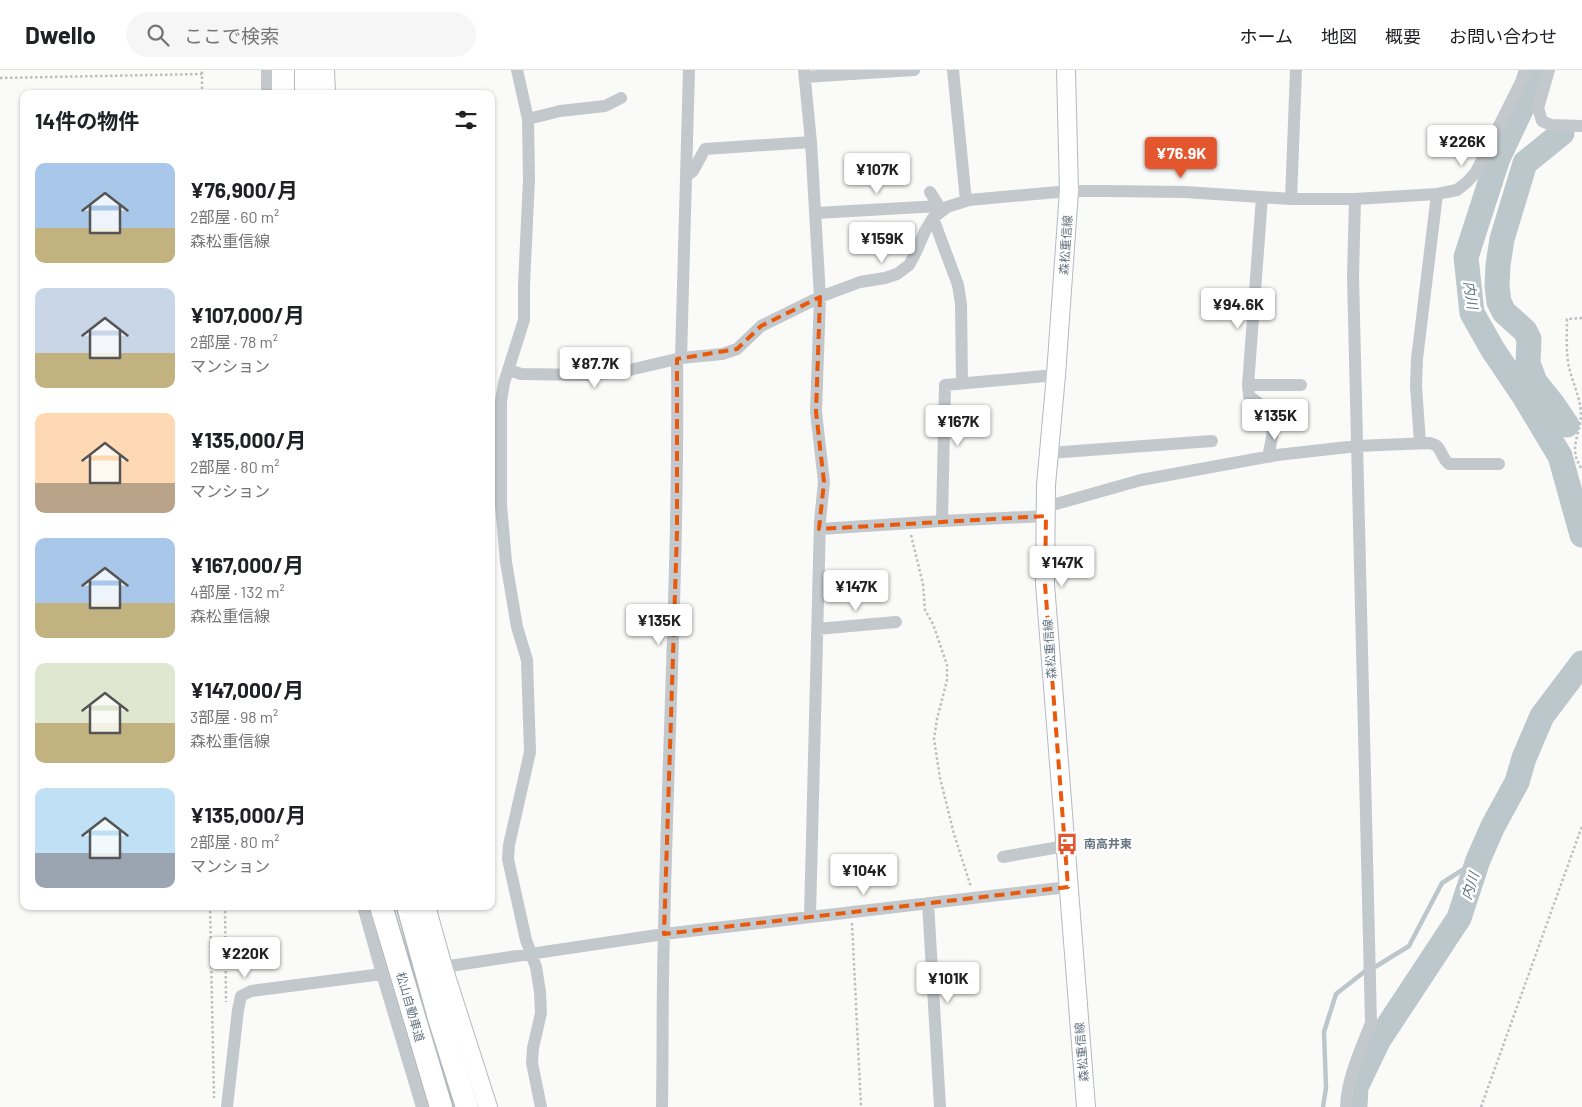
<!DOCTYPE html>
<html lang="ja">
<meta charset="utf-8">
<style>
body{margin:0;font-family:Barlow,"Noto Sans JP",sans-serif;background:#f6f6f6;color:#202124;height:100vh;display:flex;flex-direction:column;font-size:19px;white-space:nowrap}
*{box-sizing:border-box;margin:0}
p{font-size:16px;color:#757577}
.icon{flex:none;width:28px;height:28px;fill:none;stroke:currentColor;stroke-width:2;stroke-linecap:round;stroke-linejoin:round}
.map{position:relative;flex:1;overflow:hidden}
.side{position:absolute;left:20px;top:20px;width:475px;height:820px;display:flex;flex-direction:column;background:#fff;border-radius:10px;box-shadow:0 1px 4px #0004}
.side>*{flex:none}
.price{position:absolute;translate:-50% -42px;padding:0 11px;border-radius:5px;background:#fff;color:#222;font-size:16px;line-height:32px;filter:drop-shadow(0 1px 2px #0008)}
.price::after{content:'';position:absolute;left:50%;top:30px;width:15px;height:11px;margin-left:-8px;background:inherit;clip-path:polygon(0 0,100% 0,50% 100%)}
.price.current{background:#e4572e;color:#fff}
ul{padding:0;list-style:none}
li{display:flex;align-items:center;gap:15px;height:125px;padding:0 15px}
li span{display:grid;place-items:center;flex:none;width:140px;height:100px;border-radius:10px;color:#555}
li>.icon{margin-inline-start:auto}
span .icon{width:60px;height:60px;fill:#fffc;stroke-width:1}
li b{font-size:21px}
h2{display:flex;justify-content:space-between;align-items:center;height:60px;padding:0 15px;font-size:21px}
header{display:flex;align-items:center;gap:30px;box-sizing:border-box;height:70px;padding:0 25px;background:#fff;border-bottom:1px solid #e0e0e0}
header strong{font-size:24px}
nav{display:flex;gap:28px;margin-inline-start:auto;font-size:18px}
.search{width:350px;height:45px;background:#f6f6f6;display:flex;align-items:center;gap:12px;box-sizing:border-box;padding:0 18px;border-radius:28px;color:#757577;font-size:19px}
.map>svg:first-child{display:block}
.lines{fill:none;stroke-linecap:round;stroke-linejoin:round}
.stream{stroke:#bbc7cb;stroke-width:4.5}
.river{stroke:#bbc7cb;stroke-width:25}
.secondary-casing{stroke:#b3babf;stroke-width:20}
.highway-casing{stroke:#b4b9bd;stroke-width:25}
.path{stroke:#bbbfc2;stroke-width:2.5;stroke-dasharray:2.5 2.5;stroke-linecap:butt}
.street{stroke:#c3c8cc;stroke-width:12}
.secondary{stroke:#fff;stroke-width:18}
.highway{stroke:#fff;stroke-width:22}
.marked{fill:none;stroke:#e8590c;stroke-width:4;stroke-dasharray:10 6;stroke-linejoin:round}
.labels{text-anchor:middle;stroke-width:5;stroke-linejoin:round;paint-order:stroke}
.street-label{font-size:12px;fill:#657683;stroke:#fff}
.poi-label{font-size:12px;font-weight:bold;fill:#657683;stroke:#fff;text-anchor:start}
.water-label{font-size:14px;font-style:italic;fill:#60757c;stroke:#fff}
</style>
<header>
<strong>Dwello</strong>
<div class="search"><svg class="icon" aria-label="search" viewBox="0 0 24 24"><circle cx="10" cy="10" r="6"/><path d="M15 15l6 6"/></svg>ここで検索</div>
<nav><a>ホーム</a><a>地図</a><a>概要</a><a>お問い合わせ</a></nav>
</header>
<div class="map">
<svg width="1582" height="1037" viewBox="0 0 1582 1037">
<rect width="100%" height="100%" fill="#fafaf8"/>
<g class="lines">
<path class="stream" d="M1375,897L1409,876L1442,813L1478,790
M1323,1037L1326,1018L1324,962L1336,924L1364,902"/>
<path class="river" d="M1535,0L1529,23L1498,88L1466,187L1472,243L1493,280L1524,326L1560,386L1582,465
M1562,63L1525,93L1502,169L1498,195L1497,216L1499,232L1504,242L1525,261L1529,269L1528,293L1535,312L1552,333L1567,355
M1355,1037L1356,1017L1378,971L1459,848L1478,790L1493,756L1517,712L1524,688L1542,646L1582,593"/>
<g class="secondary-casing">
<path id="secondary" d="M325,0L326,24
M1066,0L1069,121L1056,305L1046,415L1045,514L1086,1037
M426,836L443,897L488,1037"/>
</g>
<g class="highway-casing">
<path id="highway" d="M283,24V0
M306,24V0
M381,836L441,1037
M408,836L439,948L467,1037"/>
</g>
<path class="path" d="M0,8L202,4
M202,24V0
M1582,248L1567,249C1567,263 1566,278 1568,292C1571,310 1580,325 1581,344C1581,365 1567,378 1582,399
M911,465L923,514L925,540L933,554L947,595V610L937,649L934,669L940,708L954,764L971,817
M210,836L214,1028
M225,836L226,932
M852,853L861,1037
M1481,1037L1582,756"/>
<path class="street" d="M267,0V24
M517,0L528,49L529,109L524,215V250L504,313L501,331V435L506,492L517,557L527,590L530,682L509,775L508,789L526,870L536,897L540,922L541,943L533,978L532,993L541,1037
M804,0L811,72L820,227L816,342L824,412L820,451L810,846
M953,0L966,131
M1549,0L1538,38L1542,51L1551,55L1582,56
M805,7L914,0
M528,49L560,41L605,36L621,28
M686,106L693,101L705,79L811,72
M930,122L942,141
M1262,127L1248,315L1249,326C1254,330 1263,335 1267,341C1277,354 1271,372 1268,387
M1291,129L1296,0
M816,143L939,136
M933,148L958,215L961,234L962,313
M681,288L689,0
M509,300L521,304L590,305L621,302L681,288L722,284L737,279L761,256L820,227L860,212L885,208L897,204L909,195L915,184L925,161L933,148L947,137L969,130L1069,121H1104L1185,122L1291,129H1355L1437,124L1457,120L1467,112L1476,102L1521,12L1525,0
M1248,315H1301
M1420,373L1416,316L1417,289L1437,124
M1049,383L1212,371
M1046,434H1056L1141,410L1277,385L1357,376L1429,373C1443,375 1439,386 1449,394H1499
M1046,446L942,451L945,315L1056,305
M820,459L942,451
M817,559L896,552
M1003,787L1065,776
M928,833L940,1037
M363,836L382,904L422,1037
M443,897L664,864L1068,817
M227,1037L238,940L241,926L251,921L382,904
M662,1037C663,979 662,921 664,863C668,672 679,481 677,289
M1346,1037C1347,1008 1361,979 1371,953L1353,206L1355,129"/>
<use href="#secondary" class="secondary"/>
<use href="#highway" class="highway"/>
</g>
<path class="marked" d="M820,227L816,342L824,412L819,459L1046,446L1045,514L1068,817L664,864L677,461V289L737,279L761,256Z"/>
<defs>
<g id="bus-bare" transform="scale(1.725)"><path d="M-5-6H5V4H4V6H2V4H-2V6H-4V4H-5ZM-3.5-4V0h7V-4ZM-3.5 1.2v1.5H-2V1.2ZM2 1.2v1.5H3.5V1.2Z" fill="#e4572e" stroke="#fff" stroke-width="2.5" paint-order="stroke"/></g>
</defs>
<g fill-rule="evenodd">
<use href="#bus-bare" x="1067" y="774"/>
</g>
<g class="labels">
<g class="street-label">
<text transform="translate(1066 175) rotate(-86)" y="4">森松重信線</text>
<text transform="translate(1050 579) rotate(-94)" y="4">森松重信線</text>
<text transform="translate(410 937) rotate(74)" y="4">松山自動車道</text>
<text transform="translate(1082 982) rotate(-95)" y="4">森松重信線</text>
</g>
<g class="poi-label">
<text x="1084" y="778">南高井東</text>
</g>
<g class="water-label">
<text transform="translate(1471 225) rotate(82)" y="5">内川</text>
<text transform="translate(1470 816) rotate(-72)" y="5">内川</text>
</g>
</g>
</svg>
<b class="price" style="left:1462px;top:97px">¥226K</b>
<b class="price current" style="left:1181px;top:109px">¥76.9K</b>
<b class="price" style="left:877px;top:125px">¥107K</b>
<b class="price" style="left:882px;top:194px">¥159K</b>
<b class="price" style="left:1238px;top:260px">¥94.6K</b>
<b class="price" style="left:595px;top:319px">¥87.7K</b>
<b class="price" style="left:1275px;top:371px">¥135K</b>
<b class="price" style="left:958px;top:377px">¥167K</b>
<b class="price" style="left:1062px;top:518px">¥147K</b>
<b class="price" style="left:856px;top:542px">¥147K</b>
<b class="price" style="left:659px;top:576px">¥135K</b>
<b class="price" style="left:864px;top:826px">¥104K</b>
<b class="price" style="left:245px;top:909px">¥220K</b>
<b class="price" style="left:948px;top:934px">¥101K</b>
<section class="side">
<h2>14件の物件<svg class="icon" aria-label="filters" viewBox="0 0 24 24"><path d="M4 7h16M4 17h16"/><circle cx="9" cy="7" r="2"/><circle cx="15" cy="17" r="2"/></svg></h2>
<ul>
<li><span style="background:linear-gradient(#a9c7e8 65%,#c2b280 0)"><svg class="icon" aria-label="home" viewBox="0 0 24 24"><path d="M3 11l9-7 9 7M6 9v11h12V9"/></svg></span><div><b>¥76,900/月</b><p>2部屋 · 60 m²</p><p>森松重信線</p></div></li>
<li><span style="background:linear-gradient(#c9d6e8 65%,#c2b280 0)"><svg class="icon" aria-label="home" viewBox="0 0 24 24"><path d="M3 11l9-7 9 7M6 9v11h12V9"/></svg></span><div><b>¥107,000/月</b><p>2部屋 · 78 m²</p><p>マンション</p></div></li>
<li><span style="background:linear-gradient(#ffd9b3 70%,#b9a48a 0)"><svg class="icon" aria-label="home" viewBox="0 0 24 24"><path d="M3 11l9-7 9 7M6 9v11h12V9"/></svg></span><div><b>¥135,000/月</b><p>2部屋 · 80 m²</p><p>マンション</p></div></li>
<li><span style="background:linear-gradient(#a9c7e8 65%,#c2b280 0)"><svg class="icon" aria-label="home" viewBox="0 0 24 24"><path d="M3 11l9-7 9 7M6 9v11h12V9"/></svg></span><div><b>¥167,000/月</b><p>4部屋 · 132 m²</p><p>森松重信線</p></div></li>
<li><span style="background:linear-gradient(#dfe7d0 60%,#c2b280 0)"><svg class="icon" aria-label="home" viewBox="0 0 24 24"><path d="M3 11l9-7 9 7M6 9v11h12V9"/></svg></span><div><b>¥147,000/月</b><p>3部屋 · 98 m²</p><p>森松重信線</p></div></li>
<li><span style="background:linear-gradient(#bfe0f5 65%,#9aa5b1 0)"><svg class="icon" aria-label="home" viewBox="0 0 24 24"><path d="M3 11l9-7 9 7M6 9v11h12V9"/></svg></span><div><b>¥135,000/月</b><p>2部屋 · 80 m²</p><p>マンション</p></div></li>
</ul>
</section>
</div>
